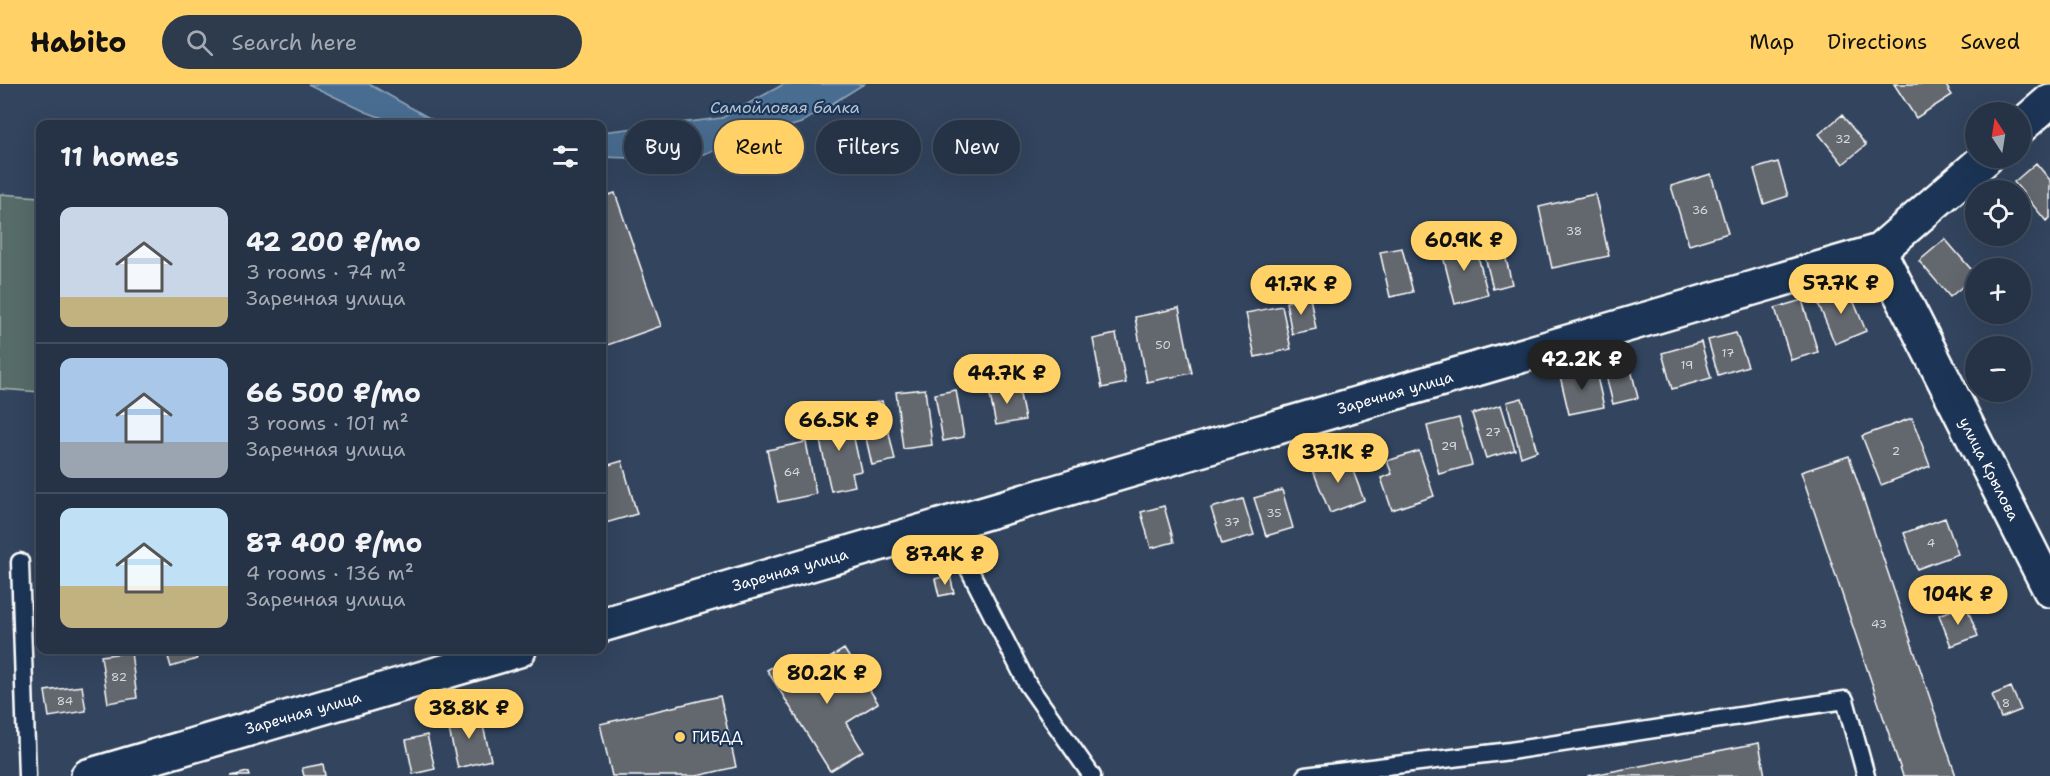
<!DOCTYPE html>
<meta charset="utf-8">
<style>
body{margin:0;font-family:"Shantell Sans",sans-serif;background:#2e3b4d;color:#f1f3f6;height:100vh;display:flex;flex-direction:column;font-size:22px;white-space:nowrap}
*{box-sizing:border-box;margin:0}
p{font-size:20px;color:#a4aab3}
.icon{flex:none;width:33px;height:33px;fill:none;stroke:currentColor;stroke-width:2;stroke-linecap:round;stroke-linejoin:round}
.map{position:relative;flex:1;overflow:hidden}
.panel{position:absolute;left:36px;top:36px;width:570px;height:534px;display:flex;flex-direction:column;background:#263346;border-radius:12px;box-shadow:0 6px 24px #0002,0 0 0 2px #424e5f}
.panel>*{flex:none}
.guide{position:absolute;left:624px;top:36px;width:570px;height:54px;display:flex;gap:12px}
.needle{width:39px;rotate:348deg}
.controls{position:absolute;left:1965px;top:18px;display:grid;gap:12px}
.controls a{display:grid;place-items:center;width:66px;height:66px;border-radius:50%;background:#263346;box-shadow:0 6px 24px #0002,0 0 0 2px #424e5f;font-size:30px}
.price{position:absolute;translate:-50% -51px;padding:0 14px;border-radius:21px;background:#ffd166;color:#111;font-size:20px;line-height:39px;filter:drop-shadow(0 2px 3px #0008)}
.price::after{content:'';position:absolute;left:50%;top:36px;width:18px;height:14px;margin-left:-9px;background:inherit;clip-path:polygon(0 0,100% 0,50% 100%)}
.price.selected{background:#222;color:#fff}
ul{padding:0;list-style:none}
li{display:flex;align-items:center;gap:18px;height:150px;padding:0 24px}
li+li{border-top:2px solid #424e5f}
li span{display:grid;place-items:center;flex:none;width:168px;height:120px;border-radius:12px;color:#555}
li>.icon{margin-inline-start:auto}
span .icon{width:72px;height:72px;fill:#fffc;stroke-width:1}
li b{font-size:26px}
h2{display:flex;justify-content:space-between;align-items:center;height:72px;padding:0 24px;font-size:26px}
.chip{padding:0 21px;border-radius:27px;background:#263346;box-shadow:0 6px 24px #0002,0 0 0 2px #424e5f;font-size:21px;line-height:54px}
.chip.selected{background:#ffd166;color:#111}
header{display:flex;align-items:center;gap:36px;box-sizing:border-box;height:84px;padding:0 30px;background:#ffd166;color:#111}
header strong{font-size:28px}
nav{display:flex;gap:33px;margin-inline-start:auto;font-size:21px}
.search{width:420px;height:54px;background:#2e3b4d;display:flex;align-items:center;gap:15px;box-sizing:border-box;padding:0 21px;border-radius:33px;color:#a4aab3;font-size:22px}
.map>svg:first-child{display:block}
.grass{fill:#566c68;stroke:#aab6b4;stroke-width:1.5}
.water{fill:#4a6d91;stroke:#92a7bd;stroke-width:1.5}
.building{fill:#64676e;stroke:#fff;stroke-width:1.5}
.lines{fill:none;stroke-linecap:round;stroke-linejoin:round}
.service-casing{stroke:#fff;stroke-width:21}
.minor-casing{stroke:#fff;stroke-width:38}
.service{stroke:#1d3557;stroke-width:16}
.minor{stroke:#1d3557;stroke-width:33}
.poi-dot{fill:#ffd166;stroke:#1d3557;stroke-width:2}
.labels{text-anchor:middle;stroke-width:4.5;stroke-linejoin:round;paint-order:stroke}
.number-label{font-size:12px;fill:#d8d9db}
.street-label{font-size:15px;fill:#fff;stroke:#1d3557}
.poi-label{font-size:15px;fill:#fff;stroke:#1d3557;text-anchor:start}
.water-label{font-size:16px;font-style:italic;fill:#b7c5d3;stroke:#1d3557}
</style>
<header>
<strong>Habito</strong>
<div class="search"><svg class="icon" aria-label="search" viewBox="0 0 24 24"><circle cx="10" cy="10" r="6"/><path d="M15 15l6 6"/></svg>Search here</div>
<nav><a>Map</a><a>Directions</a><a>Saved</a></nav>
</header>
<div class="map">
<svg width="2050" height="692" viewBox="0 0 2050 692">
<rect width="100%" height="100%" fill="#32445e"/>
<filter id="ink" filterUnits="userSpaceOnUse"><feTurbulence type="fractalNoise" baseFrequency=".0167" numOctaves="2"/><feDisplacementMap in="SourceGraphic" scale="12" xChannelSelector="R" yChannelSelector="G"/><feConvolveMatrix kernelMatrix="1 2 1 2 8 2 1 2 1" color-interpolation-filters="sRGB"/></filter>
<g filter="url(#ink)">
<path class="grass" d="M0,110L40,113V308L0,305Z"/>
<path class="water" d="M308,0H369L438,39L461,40H399L366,28Z
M784,0H864L801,39L684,76L602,73V48L722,34Z"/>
<path class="building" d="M1894,0H1945L1952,11L1916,34Z
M1842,31L1866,61L1843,80L1819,50Z
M1778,78L1788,112L1764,120L1754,85Z
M2036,79L2050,96V134L2046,137L2014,98Z
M1711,90L1728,149L1689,161L1671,102Z
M615,109L661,242L602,263V113Z
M1595,110L1609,172L1552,184L1539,123Z
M1501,154L1512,200L1493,205L1482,160Z
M1945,155L1976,191L1950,213L1919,177Z
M1474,156L1488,211L1455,220L1441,164Z
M1402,164L1413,208L1390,213L1380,168Z
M1848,204L1866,247L1835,260L1816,214Z
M1310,213L1316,245L1292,250L1286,218Z
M1802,216L1818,268L1791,276L1775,224Z
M1282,222L1291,265L1255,273L1246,229Z
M1179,224L1192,289L1147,298L1135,233Z
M1736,249L1748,282L1718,291L1708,256Z
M1116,250L1126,299L1102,304L1093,255Z
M1701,258L1711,294L1672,305L1662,269Z
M1628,273L1638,314L1613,320L1603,279Z
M1595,284L1604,323L1569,330L1560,292Z
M1018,300L1025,336L996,341L989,306Z
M925,305L932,361L903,365L896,308Z
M956,306L964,353L943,357L935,310Z
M1522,314L1537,367L1521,373L1507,318Z
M882,317L895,376L872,381L859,323Z
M1501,321L1515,366L1486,374L1472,330Z
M849,331L861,387L852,389L855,402L831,407L816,338Z
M1459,334L1472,381L1439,390L1427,342Z
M1912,334L1930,382L1881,401L1862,352Z
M806,358L816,410L778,418L767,366Z
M1419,367L1434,412L1392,426L1381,394L1392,390L1387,377Z
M1347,371L1364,416L1330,429L1312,384Z
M1849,372L1956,692H1903L1801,388Z
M622,377L637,430L602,440V383Z
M1282,406L1293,444L1266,452L1254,414Z
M1243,415L1254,451L1222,460L1211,424Z
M1164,422L1174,458L1151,464L1141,428Z
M1945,434L1958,470L1917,485L1904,449Z
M950,491L954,509L939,512L935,495Z
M1966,521L1978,552L1951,562L1939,531Z
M844,565L878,619L846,639L863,667L830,687L767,586L784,576L796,595Z
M166,566H194L197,575L171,583Z
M131,568L137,614L108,619L101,572Z
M82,602L86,627L49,633L45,607Z
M2011,603L2021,626L2001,634L1992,611Z
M720,612L736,683L697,692H612L600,640Z
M480,629L491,676L458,684L447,637Z
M427,651L435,685L413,690L406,656Z
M1759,659L1765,692H1588Z
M323,680L325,692H304L302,684Z
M248,688L249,692H231Z"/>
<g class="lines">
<g class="service-casing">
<path id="service" d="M946,440L1028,601L1092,692
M20,478L27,692
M1305,692L1510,667L1845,616L1866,692"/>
</g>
<g class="minor-casing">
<path id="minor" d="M2020,43L2050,17
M1879,167L2050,506
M602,541L1879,167L1986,74
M88,692L519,566"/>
</g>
<use href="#service" class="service"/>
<use href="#minor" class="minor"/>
</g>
</g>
<circle class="poi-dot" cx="680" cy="653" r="6"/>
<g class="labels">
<g class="number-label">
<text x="1843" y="59">32</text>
<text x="1700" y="130">36</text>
<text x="1574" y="151">38</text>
<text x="1163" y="265">50</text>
<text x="1728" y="273">17</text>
<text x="1687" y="285">19</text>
<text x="1493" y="352">27</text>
<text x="1449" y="366">29</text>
<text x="1896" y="371">2</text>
<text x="792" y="392">64</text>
<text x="1274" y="433">35</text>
<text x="1232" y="442">37</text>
<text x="1931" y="463">4</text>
<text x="1879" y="544">43</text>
<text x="119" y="597">82</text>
<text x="65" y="621">84</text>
<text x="2006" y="623">8</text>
</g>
<g class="street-label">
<text transform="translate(1395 309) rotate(-16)" y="5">Заречная улица</text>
<text transform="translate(1989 385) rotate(63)" y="5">улица Крылова</text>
<text transform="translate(790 486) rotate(-16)" y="5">Заречная улица</text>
<text transform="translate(303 629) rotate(-16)" y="5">Заречная улица</text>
</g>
<g class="poi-label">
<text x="692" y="658">ГИБДД</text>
</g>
<g class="water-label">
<text x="785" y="29">Самойловая балка</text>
</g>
</g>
</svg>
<div class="controls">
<a><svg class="needle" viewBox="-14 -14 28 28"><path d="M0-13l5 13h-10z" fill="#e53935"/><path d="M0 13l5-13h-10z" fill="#a4aab3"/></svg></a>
<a><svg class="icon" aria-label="locate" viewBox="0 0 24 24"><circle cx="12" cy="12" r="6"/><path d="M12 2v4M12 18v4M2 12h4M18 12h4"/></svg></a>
<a>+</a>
<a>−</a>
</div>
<b class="price" style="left:1464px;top:188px">60.9K ₽</b>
<b class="price" style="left:1841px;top:231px">57.7K ₽</b>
<b class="price" style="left:1301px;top:232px">41.7K ₽</b>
<b class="price selected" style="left:1582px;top:307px">42.2K ₽</b>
<b class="price" style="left:1007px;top:321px">44.7K ₽</b>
<b class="price" style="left:839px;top:368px">66.5K ₽</b>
<b class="price" style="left:1338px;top:400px">37.1K ₽</b>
<b class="price" style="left:945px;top:502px">87.4K ₽</b>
<b class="price" style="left:1958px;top:542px">104K ₽</b>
<b class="price" style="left:827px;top:621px">80.2K ₽</b>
<b class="price" style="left:469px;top:656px">38.8K ₽</b>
<div class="guide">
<a class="chip">Buy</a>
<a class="chip selected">Rent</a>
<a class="chip">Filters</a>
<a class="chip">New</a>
</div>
<section class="panel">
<h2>11 homes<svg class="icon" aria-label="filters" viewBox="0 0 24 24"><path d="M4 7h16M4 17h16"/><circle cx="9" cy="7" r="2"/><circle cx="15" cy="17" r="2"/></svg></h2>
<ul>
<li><span style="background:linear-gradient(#c9d6e8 75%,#c2b280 0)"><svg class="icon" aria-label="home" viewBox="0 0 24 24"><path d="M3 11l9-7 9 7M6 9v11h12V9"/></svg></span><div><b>42 200 ₽/mo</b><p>3 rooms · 74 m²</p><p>Заречная улица</p></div></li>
<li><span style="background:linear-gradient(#a9c7e8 70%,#9aa5b1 0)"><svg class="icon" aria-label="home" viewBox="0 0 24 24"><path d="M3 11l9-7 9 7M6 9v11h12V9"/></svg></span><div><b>66 500 ₽/mo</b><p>3 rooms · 101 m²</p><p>Заречная улица</p></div></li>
<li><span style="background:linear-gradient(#bfe0f5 65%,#c2b280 0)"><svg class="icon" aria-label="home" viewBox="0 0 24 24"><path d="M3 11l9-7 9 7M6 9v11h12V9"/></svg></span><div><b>87 400 ₽/mo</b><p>4 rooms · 136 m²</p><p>Заречная улица</p></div></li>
</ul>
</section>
</div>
